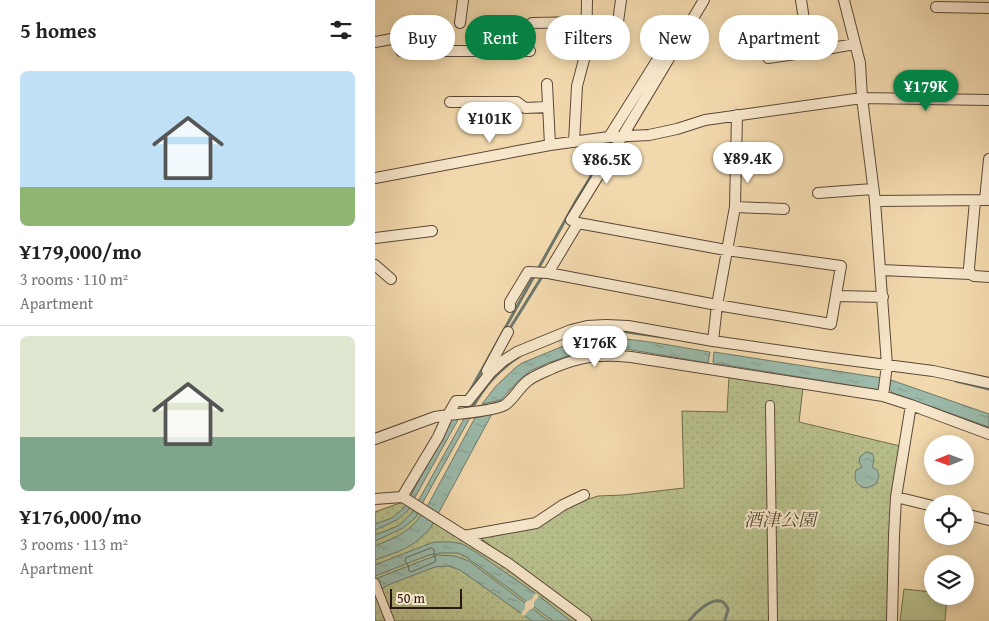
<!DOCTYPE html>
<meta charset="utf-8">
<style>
body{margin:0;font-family:"Gentium Book Plus","Noto Serif JP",serif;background:#f2f2f2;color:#222;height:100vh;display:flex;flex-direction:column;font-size:19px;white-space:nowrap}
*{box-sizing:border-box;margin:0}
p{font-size:16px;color:#767676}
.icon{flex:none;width:28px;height:28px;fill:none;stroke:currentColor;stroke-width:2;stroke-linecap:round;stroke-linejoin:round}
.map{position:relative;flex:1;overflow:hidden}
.side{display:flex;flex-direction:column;background:#fff;width:375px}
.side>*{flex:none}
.hud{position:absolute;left:15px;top:15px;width:475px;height:45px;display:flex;gap:10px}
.needle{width:32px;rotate:269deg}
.fabs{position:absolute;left:549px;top:435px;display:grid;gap:10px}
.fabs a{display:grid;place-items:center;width:50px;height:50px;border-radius:50%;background:#fff;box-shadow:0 2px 12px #0003;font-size:25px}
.scale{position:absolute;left:15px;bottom:12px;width:72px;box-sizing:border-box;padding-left:5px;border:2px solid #291711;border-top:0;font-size:14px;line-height:18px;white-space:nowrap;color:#291711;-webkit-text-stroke:4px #f7e6ca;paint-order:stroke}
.price{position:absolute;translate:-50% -42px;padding:0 11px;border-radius:18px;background:#fff;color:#222;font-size:16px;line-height:32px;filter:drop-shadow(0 1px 2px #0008)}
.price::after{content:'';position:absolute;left:50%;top:30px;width:15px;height:11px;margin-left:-8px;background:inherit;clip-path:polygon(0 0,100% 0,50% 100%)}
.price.selected{background:#0b8043;color:#fff}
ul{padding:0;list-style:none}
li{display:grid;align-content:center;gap:10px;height:265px;padding:0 20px}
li+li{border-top:1px solid #e0e0e0}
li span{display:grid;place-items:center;height:155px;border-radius:8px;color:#555}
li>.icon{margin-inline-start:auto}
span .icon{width:90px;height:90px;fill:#fffc;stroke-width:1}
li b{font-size:21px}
h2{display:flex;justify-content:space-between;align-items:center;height:60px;padding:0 20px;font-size:21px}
.chip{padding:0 18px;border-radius:22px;background:#fff;box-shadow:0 2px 12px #0003;font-size:18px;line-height:45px}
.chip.selected{background:#0b8043;color:#fff}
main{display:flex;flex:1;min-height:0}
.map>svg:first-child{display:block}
.green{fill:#b8c08c;stroke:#706c4e}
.park{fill:url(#park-dots);stroke:#706c4e}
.water{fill:url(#water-ripples);stroke:#6d796d}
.pier{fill:#f2d9ad}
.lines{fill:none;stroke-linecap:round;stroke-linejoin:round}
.shore{stroke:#62685e;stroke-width:1}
.stream{stroke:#6d796d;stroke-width:3}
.pedestrian-casing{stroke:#5b4838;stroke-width:10}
.minor-casing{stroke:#5b4838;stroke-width:12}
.pedestrian{stroke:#f7e6ca;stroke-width:8}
.minor{stroke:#f7e6ca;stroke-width:10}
.labels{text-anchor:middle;stroke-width:4;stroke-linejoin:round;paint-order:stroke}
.park-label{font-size:18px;font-style:italic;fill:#544a36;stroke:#f7e6ca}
</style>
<main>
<section class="side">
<h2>5 homes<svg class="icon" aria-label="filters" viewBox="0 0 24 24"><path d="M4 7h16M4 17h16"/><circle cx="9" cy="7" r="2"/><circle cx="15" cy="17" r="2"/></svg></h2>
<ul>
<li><span style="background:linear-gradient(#bfe0f5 75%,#8fb573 0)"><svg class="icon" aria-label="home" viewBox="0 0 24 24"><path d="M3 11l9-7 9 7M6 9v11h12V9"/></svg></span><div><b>¥179,000/mo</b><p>3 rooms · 110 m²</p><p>Apartment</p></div></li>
<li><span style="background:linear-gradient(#dfe7d0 65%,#7fa58c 0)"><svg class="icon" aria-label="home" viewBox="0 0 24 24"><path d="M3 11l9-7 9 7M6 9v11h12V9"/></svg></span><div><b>¥176,000/mo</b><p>3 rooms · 113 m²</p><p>Apartment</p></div></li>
</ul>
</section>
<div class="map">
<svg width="614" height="621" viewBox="0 0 614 621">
<defs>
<pattern id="park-dots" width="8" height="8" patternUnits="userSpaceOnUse" patternTransform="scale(1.25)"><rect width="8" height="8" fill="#b8c08c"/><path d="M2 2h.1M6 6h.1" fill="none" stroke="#9ea478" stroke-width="1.8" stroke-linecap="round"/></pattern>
<pattern id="water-ripples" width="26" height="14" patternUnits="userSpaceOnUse" patternTransform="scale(1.25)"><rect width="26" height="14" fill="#9bbaaa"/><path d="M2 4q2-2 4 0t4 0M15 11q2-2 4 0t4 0" fill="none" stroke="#869f91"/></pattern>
</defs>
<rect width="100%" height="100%" fill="#f2d9ad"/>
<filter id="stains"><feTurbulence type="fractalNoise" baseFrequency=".004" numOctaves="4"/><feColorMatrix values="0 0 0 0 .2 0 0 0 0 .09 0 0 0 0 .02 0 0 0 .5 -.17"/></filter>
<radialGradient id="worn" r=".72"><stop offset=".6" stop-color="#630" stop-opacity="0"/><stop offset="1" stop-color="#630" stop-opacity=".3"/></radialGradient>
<path class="green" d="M529,589L557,592L558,596H572L570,621H525Z"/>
<path class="park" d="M354,376L428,387L424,422L525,446L514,621H218L105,538L107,536L186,511L201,503L223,496L248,495L309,488L307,411L352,412Z
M29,502L126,564L205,621H0V512L22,504Z"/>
<path class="water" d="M220,338C258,337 297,346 335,352L333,363L251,349L230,348L210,350L173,363L155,371L143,381L126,400L107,404L121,386L140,368L147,363L186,347Z
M339,352L507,378L504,390L345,364H339L338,362Z
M516,380L614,414V427L518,393L514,389Z
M118,412L56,527C39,548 24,551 0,560V546C28,534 36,532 53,505L102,414Z
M96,416L48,502L41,517L28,528L0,541V535L23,526L36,514L90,417Z
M84,418L33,510L22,520L0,530V524L17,518L29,508L77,419Z
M491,452L498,454L499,461L497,467L502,470L504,476L501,484L492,488C482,487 478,480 481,470L487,467L484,462L485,457Z
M61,542H77L87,544L101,552L164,596L196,621H178L105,567L91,557L83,553H65L54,555L0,576V565L56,543Z
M62,555L80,556L94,561L174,621H157L85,570L74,566L60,567L13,585L6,589L0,596V579Z"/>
<path class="pier" d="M161,593L164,596L159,602V607L157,609L154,610L149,616L146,614L150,608V603L152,601L156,600Z"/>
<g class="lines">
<path class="shore" d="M57,548L59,550V555L61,560L60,562L36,572L34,571L33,565L30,561L31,558Z"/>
<path class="stream" d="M237,330L288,337
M133,331L137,325L168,275
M190,337L205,333L228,330
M581,381L614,389
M95,391L202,199L263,100
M96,410C109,387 123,370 145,356
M314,621C320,613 337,596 348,602C350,604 352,606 353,609C353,612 350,617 350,621"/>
<g class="pedestrian-casing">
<path id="pedestrian" d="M395,405L398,621
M0,583L15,621"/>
</g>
<g class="minor-casing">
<path id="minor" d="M426,0L434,52L480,44
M469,0L485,63L487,98L500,201L512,365L508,396
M561,7L614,8
M243,22L246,0
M85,23L88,0
M157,23L211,22
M358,31L430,23
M0,42L27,37L26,51H155
M393,58L434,52
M172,84L175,145
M75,102H142L150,108L173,107
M234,137L286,54
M199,142L202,86L211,52L212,0
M0,178L175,145L234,137L274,135L302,129L330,120L487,98L614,100
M443,193L498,189
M610,200L614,159
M500,201L614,200
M600,201L594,268L595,274L599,276L614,277
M360,207L409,209
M203,223L351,250L466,266L456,324L342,305L173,273Z
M203,223L196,220L247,137L329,0
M0,238L57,231
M0,265L16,279
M506,270L595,274
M461,296L508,297
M135,307V302L153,272L173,273
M338,341L342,305L360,207L362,115
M112,371L133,332
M0,439L60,417L73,415L81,401H93L116,372L128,361L142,352L196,330L212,326L231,325L253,326L338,341L450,357L558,371L614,383
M27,497L63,437L73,415C84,414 121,410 130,405C138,400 145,386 154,380C161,375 170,372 178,368C207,356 225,354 256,357L508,396L536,405L614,434
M521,497L558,506
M0,499L27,497L31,499L61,518L134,564L211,621
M590,514L614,520
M89,536L161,523L188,505L209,495
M517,621L519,536L521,497L536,405"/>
</g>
<use href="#pedestrian" class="pedestrian"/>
<use href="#minor" class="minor"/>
</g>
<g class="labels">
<g class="park-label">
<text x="405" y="526">酒津公園</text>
</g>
</g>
<rect width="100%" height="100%" filter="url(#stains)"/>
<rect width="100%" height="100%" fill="url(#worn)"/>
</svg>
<div class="fabs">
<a><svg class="needle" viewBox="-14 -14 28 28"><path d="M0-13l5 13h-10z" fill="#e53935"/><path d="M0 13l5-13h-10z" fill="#767676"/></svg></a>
<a><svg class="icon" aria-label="locate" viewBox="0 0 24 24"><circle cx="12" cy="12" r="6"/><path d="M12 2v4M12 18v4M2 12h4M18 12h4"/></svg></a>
<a><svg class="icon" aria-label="layers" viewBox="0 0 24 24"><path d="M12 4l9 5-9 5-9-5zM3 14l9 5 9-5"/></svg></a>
</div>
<div class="scale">50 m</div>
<b class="price selected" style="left:551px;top:112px">¥179K</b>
<b class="price" style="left:115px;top:144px">¥101K</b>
<b class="price" style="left:373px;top:184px">¥89.4K</b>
<b class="price" style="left:232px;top:185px">¥86.5K</b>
<b class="price" style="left:220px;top:368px">¥176K</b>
<div class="hud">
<a class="chip">Buy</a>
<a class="chip selected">Rent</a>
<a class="chip">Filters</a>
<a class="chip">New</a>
<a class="chip">Apartment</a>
</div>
</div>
</main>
